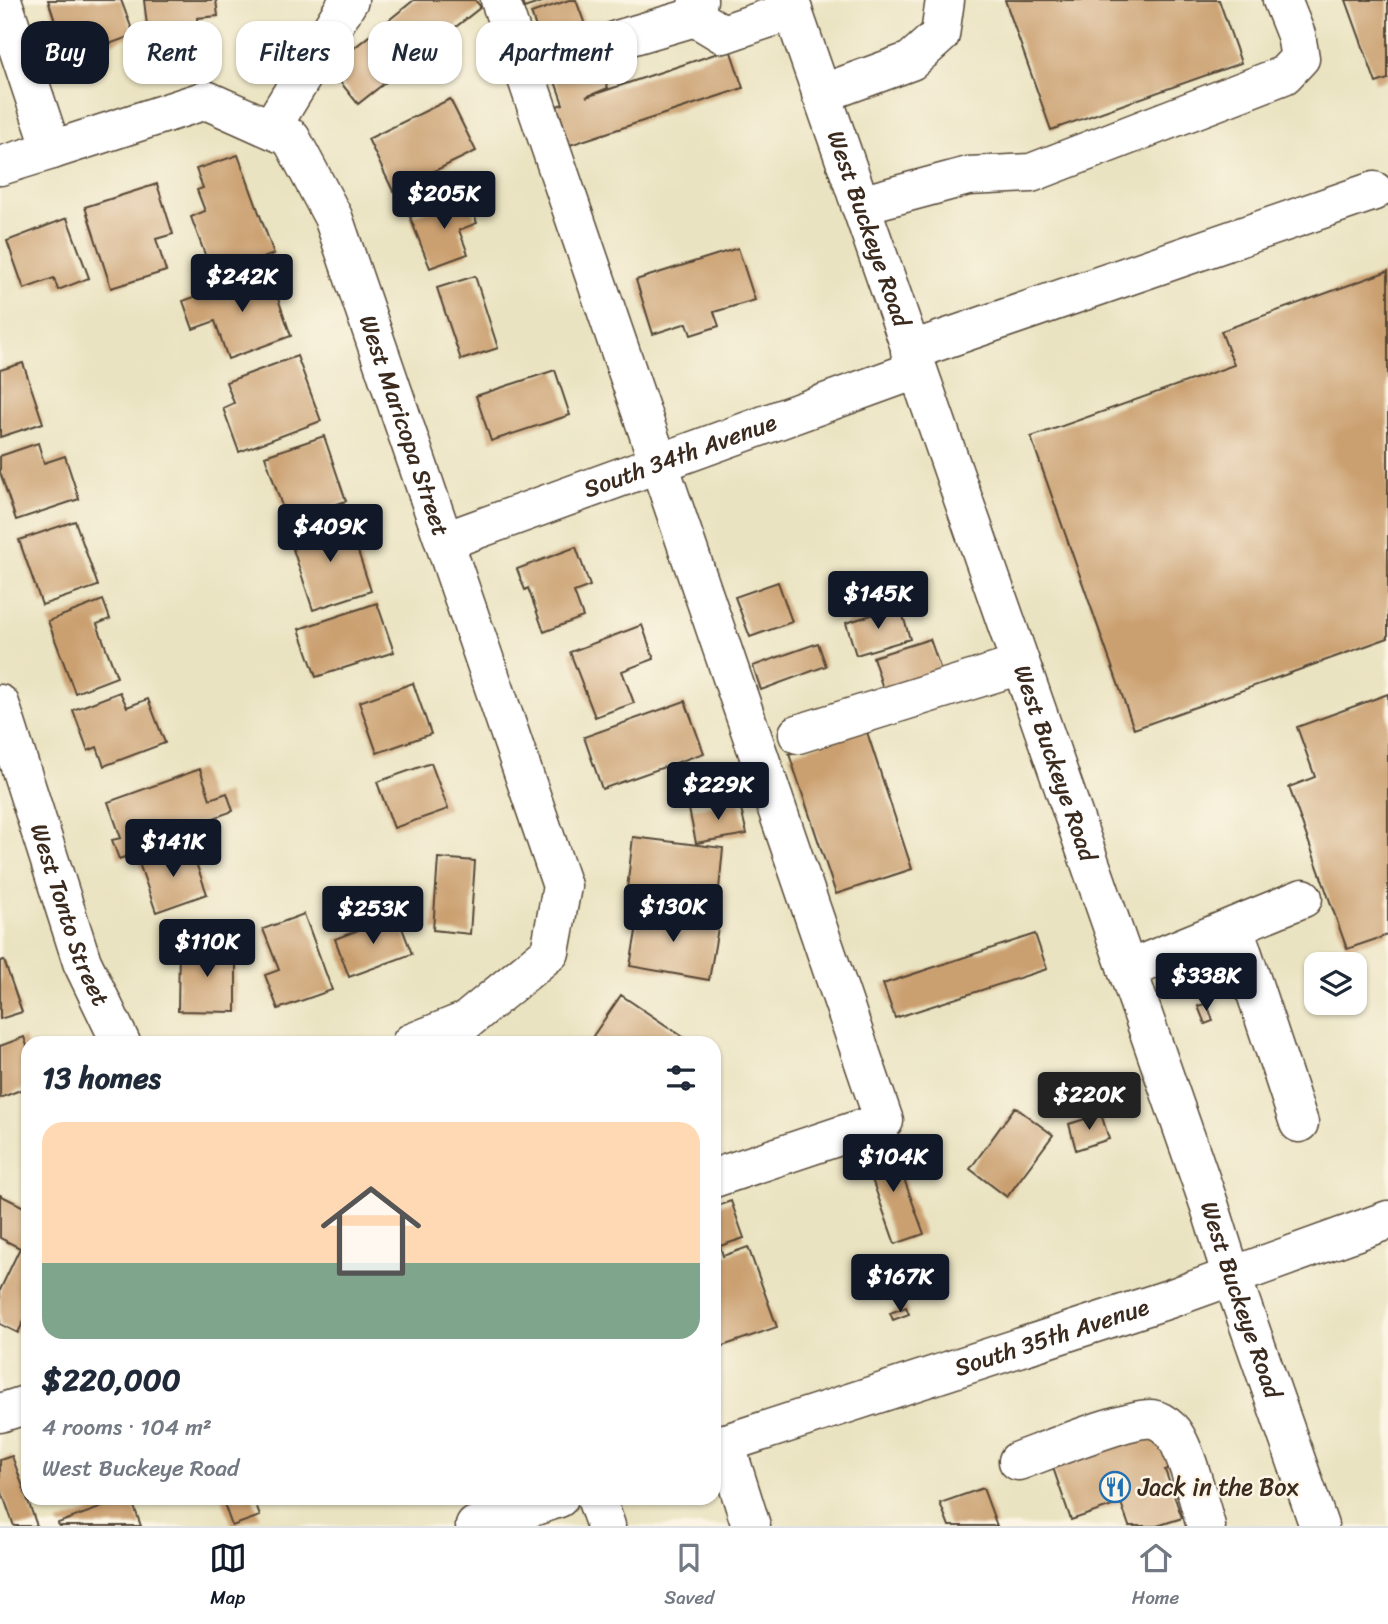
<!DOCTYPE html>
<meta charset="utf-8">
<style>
body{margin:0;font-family:Sriracha,sans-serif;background:#f6f6f7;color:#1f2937;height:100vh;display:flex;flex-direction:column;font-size:26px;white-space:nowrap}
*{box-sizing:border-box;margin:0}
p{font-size:23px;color:#747a83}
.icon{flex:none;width:38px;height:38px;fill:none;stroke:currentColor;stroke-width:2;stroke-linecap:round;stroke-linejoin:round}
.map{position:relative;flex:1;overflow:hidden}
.sheet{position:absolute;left:21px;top:1036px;width:700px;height:469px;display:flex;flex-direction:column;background:#fff;border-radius:21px;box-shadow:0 2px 5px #0004}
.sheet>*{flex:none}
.banner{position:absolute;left:21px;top:21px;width:700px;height:63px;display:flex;gap:14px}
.fabs{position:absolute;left:1304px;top:952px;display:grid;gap:14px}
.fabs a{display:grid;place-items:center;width:63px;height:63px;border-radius:14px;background:#fff;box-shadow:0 2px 5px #0004;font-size:35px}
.price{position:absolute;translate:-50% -60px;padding:0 16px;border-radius:7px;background:#111827;color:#fff;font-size:23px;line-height:46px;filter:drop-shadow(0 2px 4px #0008)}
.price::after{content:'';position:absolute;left:50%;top:42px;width:21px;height:16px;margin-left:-10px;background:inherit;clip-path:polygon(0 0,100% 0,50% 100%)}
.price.active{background:#222;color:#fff}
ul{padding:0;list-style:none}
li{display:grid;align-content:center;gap:14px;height:371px;padding:0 21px}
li+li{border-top:2px solid #e0e1e3}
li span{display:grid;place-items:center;height:217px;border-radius:21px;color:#555}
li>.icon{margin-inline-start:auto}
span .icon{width:126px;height:126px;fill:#fffc;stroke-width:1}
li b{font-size:30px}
h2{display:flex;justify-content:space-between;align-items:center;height:84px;padding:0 21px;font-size:30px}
.pill{padding:0 24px;border-radius:21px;background:#fff;box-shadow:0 2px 5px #0004;font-size:24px;line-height:63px}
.pill.active{background:#111827;color:#fff}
.dock{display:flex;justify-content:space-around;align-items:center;height:98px;border-top:2px solid #e0e1e3;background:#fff;font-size:19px;color:#747a83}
.dock a{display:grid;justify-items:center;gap:4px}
.dock .active{color:#111827}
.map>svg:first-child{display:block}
.building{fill:#cba071}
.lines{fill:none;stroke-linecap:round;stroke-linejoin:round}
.minor-casing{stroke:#554636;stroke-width:41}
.major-casing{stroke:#554636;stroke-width:41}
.minor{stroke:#fff;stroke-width:38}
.major{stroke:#fff;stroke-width:38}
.labels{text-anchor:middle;stroke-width:5;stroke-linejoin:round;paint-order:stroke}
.street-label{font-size:24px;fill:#3b2a1e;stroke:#fcf5e5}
.poi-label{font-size:24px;fill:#3b2a1e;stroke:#fcf5e5;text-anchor:start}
</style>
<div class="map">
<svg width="1388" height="1526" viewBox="0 0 1388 1526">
<rect width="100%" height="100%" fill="#fcf5e5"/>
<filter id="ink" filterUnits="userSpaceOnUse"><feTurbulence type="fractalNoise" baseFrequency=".0143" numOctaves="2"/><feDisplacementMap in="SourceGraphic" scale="14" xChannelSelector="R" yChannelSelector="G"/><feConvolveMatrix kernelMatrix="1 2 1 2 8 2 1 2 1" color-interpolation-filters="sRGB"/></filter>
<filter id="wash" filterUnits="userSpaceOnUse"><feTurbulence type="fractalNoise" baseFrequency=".00686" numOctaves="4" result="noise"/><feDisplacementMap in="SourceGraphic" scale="28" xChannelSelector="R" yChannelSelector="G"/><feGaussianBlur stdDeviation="1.57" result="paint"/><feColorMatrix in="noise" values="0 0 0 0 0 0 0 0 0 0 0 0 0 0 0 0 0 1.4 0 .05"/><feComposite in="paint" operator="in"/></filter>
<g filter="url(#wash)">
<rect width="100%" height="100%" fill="#eae3c1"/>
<g id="blocks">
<path class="building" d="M48,0H121L134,35L87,52L77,23L58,30Z
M144,0H216L218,16L197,18L198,28L148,34Z
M414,0H475L481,7L358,104L329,68Z
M521,0H548L524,8Z
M569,0H576L608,88L586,97L730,49L743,88L570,145L557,106L563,104L531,13Z
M1005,0H1219L1241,63L1051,130Z
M1346,0H1388V79L1376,83Z
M450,99L476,151L393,191L368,139Z
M238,155L274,254L213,276L191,217L205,211L197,190L203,188L196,169Z
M157,184L173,234L156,239L166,271L111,288L85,207Z
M467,196L477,223L459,230L468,254L430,268L410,217Z
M67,218L89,278L58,290L54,278L24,289L7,241Z
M738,248L755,300L714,312L719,326L691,335L687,323L653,334L636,280Z
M268,270L291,336L228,359L215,321L193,329L183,301Z
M1388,271V638L1134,729L1031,437L1234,365L1221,331Z
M475,276L498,348L461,360L437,288Z
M297,356L321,421L239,452L223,408L234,403L226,382Z
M23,363L43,423L0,437V370Z
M555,370L570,415L491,441L476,396Z
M324,436L346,501L287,521L265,456Z
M38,443L44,463L65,456L79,499L16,520L0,472V456Z
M347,518L371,591L313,610L289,537Z
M75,521L98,586L42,605L19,540Z
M576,547L590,586L574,592L583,617L544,632L528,588L525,590L517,569Z
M778,582L792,622L750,637L735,597Z
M103,600L110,619L97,624L117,677L75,693L48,621Z
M377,603L394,652L316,677L299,629Z
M900,606L910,639L856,655L846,623Z
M642,625L654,659L622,671L634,703L595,717L570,652Z
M930,639L943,676L885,695L873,657Z
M818,643L826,666L761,690L753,666Z
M413,683L431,734L377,753L359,702Z
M120,692L127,707L148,699L165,743L104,766L97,747L88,751L73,710Z
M1388,694V935L1347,949L1289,787L1315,777L1297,727Z
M685,701L704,753L602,789L584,737Z
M866,729L912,869L836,894L789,754Z
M431,763L448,809L394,828L377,782Z
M200,769L210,799L227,793L233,811L158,838L160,845L119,859L112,840L121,838L108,802Z
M739,801L747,834L696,843L689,809Z
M633,837L723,848L718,899L627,889Z
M190,846L207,894L156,912L139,863Z
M438,858L475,861L470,934L433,930Z
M641,903L672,909L670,920L718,928L709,980L630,966Z
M304,914L332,990L278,1009L265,975L279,970L263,929Z
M397,915L412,954L349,977L335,939Z
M1035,934L1047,969L895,1018L883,984Z
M179,946L236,947V1012L178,1011Z
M4,960L22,1012L0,1019V961Z
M621,995L692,1043H603L593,1036Z
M1207,1003L1213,1021L1205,1024L1198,1006Z
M24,1037L28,1049V1087L0,1098V1046Z
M1015,1107L1053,1135L1007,1197L970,1169Z
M1101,1114L1109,1139L1076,1150L1069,1124Z
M891,1143L924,1234L895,1244L863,1154Z
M0,1195L28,1209V1312L18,1333L0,1324V1290L20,1248L0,1238Z
M731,1201L744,1238L720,1246L723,1256L748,1247L777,1327L714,1349V1207Z
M906,1307L909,1314L893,1320L890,1313Z
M1157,1423L1172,1468L1165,1470L1182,1518L1157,1526H1129L1121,1503L1071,1520L1050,1459Z
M12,1456L37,1526H14L0,1487V1460Z
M983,1488L997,1526H949L940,1503Z
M127,1498H131L141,1526H59L58,1523Z
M222,1498H253L260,1516L232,1526Z"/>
</g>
</g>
<g filter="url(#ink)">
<use href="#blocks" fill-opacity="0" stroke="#554636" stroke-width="2"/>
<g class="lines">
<g class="minor-casing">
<g id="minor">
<path id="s1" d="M2,0L52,150L206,100L291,138L333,217L562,886L550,952L466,1021L411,1043"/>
<path d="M500,0L884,1121L714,1178"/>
<path d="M698,0L695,17L723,34L793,10"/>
<path d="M617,40L695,17"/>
<path d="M821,94L911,61L940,35L945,0"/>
<path d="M271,128L349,0"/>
<path d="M0,166L52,150"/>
<path d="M860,205L968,176L1031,173L1284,75L1300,58L1296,35L1282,0"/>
<path d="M910,351L1374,191"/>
<path id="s2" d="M445,541L916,370"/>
<path id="s3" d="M0,704L82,962L121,1043"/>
<path d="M798,734L1020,665"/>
<path d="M1234,927L1299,1123"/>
<path d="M1127,970L1303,898"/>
<path d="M0,1413L28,1404"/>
<path d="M725,1443L751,1526"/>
<path d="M1018,1461C1043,1452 1132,1416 1152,1419C1159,1420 1166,1425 1171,1430C1186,1446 1199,1503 1206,1526"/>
<path d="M596,1498L606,1526"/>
</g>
</g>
<g class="major-casing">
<g id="major">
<path id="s4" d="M789,0L1209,1204L1232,1277L1319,1526"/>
<path id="s5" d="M714,1447L1169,1299L1388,1220"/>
<path d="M475,1526L559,1498"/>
</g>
</g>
<use href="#minor" class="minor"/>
<use href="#major" class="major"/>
</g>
</g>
<defs>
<g id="restaurant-ring" transform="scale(1.575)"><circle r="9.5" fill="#fcf5e5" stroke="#1f6fb2" stroke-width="1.5"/><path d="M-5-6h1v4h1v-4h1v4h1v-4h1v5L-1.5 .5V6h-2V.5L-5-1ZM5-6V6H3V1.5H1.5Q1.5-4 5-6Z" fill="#1f6fb2"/></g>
</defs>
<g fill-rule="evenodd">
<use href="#restaurant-ring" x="1115" y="1487"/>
</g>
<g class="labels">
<g class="street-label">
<text dy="8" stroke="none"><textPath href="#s4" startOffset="242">West Buckeye Road</textPath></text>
<text dy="8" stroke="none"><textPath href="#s1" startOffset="723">West Maricopa Street</textPath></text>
<text dy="8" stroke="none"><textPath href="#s2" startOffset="250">South 34th Avenue</textPath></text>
<text dy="8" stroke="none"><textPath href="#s4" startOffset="808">West Buckeye Road</textPath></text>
<text dy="8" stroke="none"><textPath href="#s3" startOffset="222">West Tonto Street</textPath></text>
<text dy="8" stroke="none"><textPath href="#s4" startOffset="1376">West Buckeye Road</textPath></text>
<text dy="8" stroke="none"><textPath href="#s5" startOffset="355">South 35th Avenue</textPath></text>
</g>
<g class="poi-label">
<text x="1138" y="1495">Jack in the Box</text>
</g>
</g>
</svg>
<div class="fabs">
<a><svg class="icon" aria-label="layers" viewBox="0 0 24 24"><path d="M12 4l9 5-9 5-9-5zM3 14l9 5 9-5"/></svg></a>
</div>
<b class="price" style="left:444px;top:231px">$205K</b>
<b class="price" style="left:242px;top:314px">$242K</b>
<b class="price" style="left:330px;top:564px">$409K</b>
<b class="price" style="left:878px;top:631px">$145K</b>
<b class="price" style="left:718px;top:822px">$229K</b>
<b class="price" style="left:173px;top:879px">$141K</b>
<b class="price" style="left:673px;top:944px">$130K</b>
<b class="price" style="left:373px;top:946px">$253K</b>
<b class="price" style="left:207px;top:979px">$110K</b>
<b class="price" style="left:1206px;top:1013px">$338K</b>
<b class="price active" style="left:1089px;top:1132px">$220K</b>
<b class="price" style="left:893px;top:1194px">$104K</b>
<b class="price" style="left:900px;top:1314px">$167K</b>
<div class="banner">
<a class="pill active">Buy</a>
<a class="pill">Rent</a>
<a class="pill">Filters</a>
<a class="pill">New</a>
<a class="pill">Apartment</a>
</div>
<section class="sheet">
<h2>13 homes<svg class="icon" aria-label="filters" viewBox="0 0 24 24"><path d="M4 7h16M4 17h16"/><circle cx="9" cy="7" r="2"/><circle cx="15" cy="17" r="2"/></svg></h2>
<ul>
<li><span style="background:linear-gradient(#ffd9b3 65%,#7fa58c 0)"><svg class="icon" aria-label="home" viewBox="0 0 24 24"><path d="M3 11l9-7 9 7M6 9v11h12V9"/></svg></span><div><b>$220,000</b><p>4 rooms · 104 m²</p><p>West Buckeye Road</p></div></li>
</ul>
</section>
</div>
<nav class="dock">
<a class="active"><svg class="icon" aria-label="map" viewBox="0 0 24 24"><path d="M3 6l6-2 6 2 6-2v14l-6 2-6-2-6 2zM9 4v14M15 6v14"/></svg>Map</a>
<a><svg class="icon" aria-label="saved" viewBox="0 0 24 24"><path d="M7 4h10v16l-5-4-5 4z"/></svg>Saved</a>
<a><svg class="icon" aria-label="home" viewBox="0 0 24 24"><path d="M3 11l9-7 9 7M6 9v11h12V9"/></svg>Home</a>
</nav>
